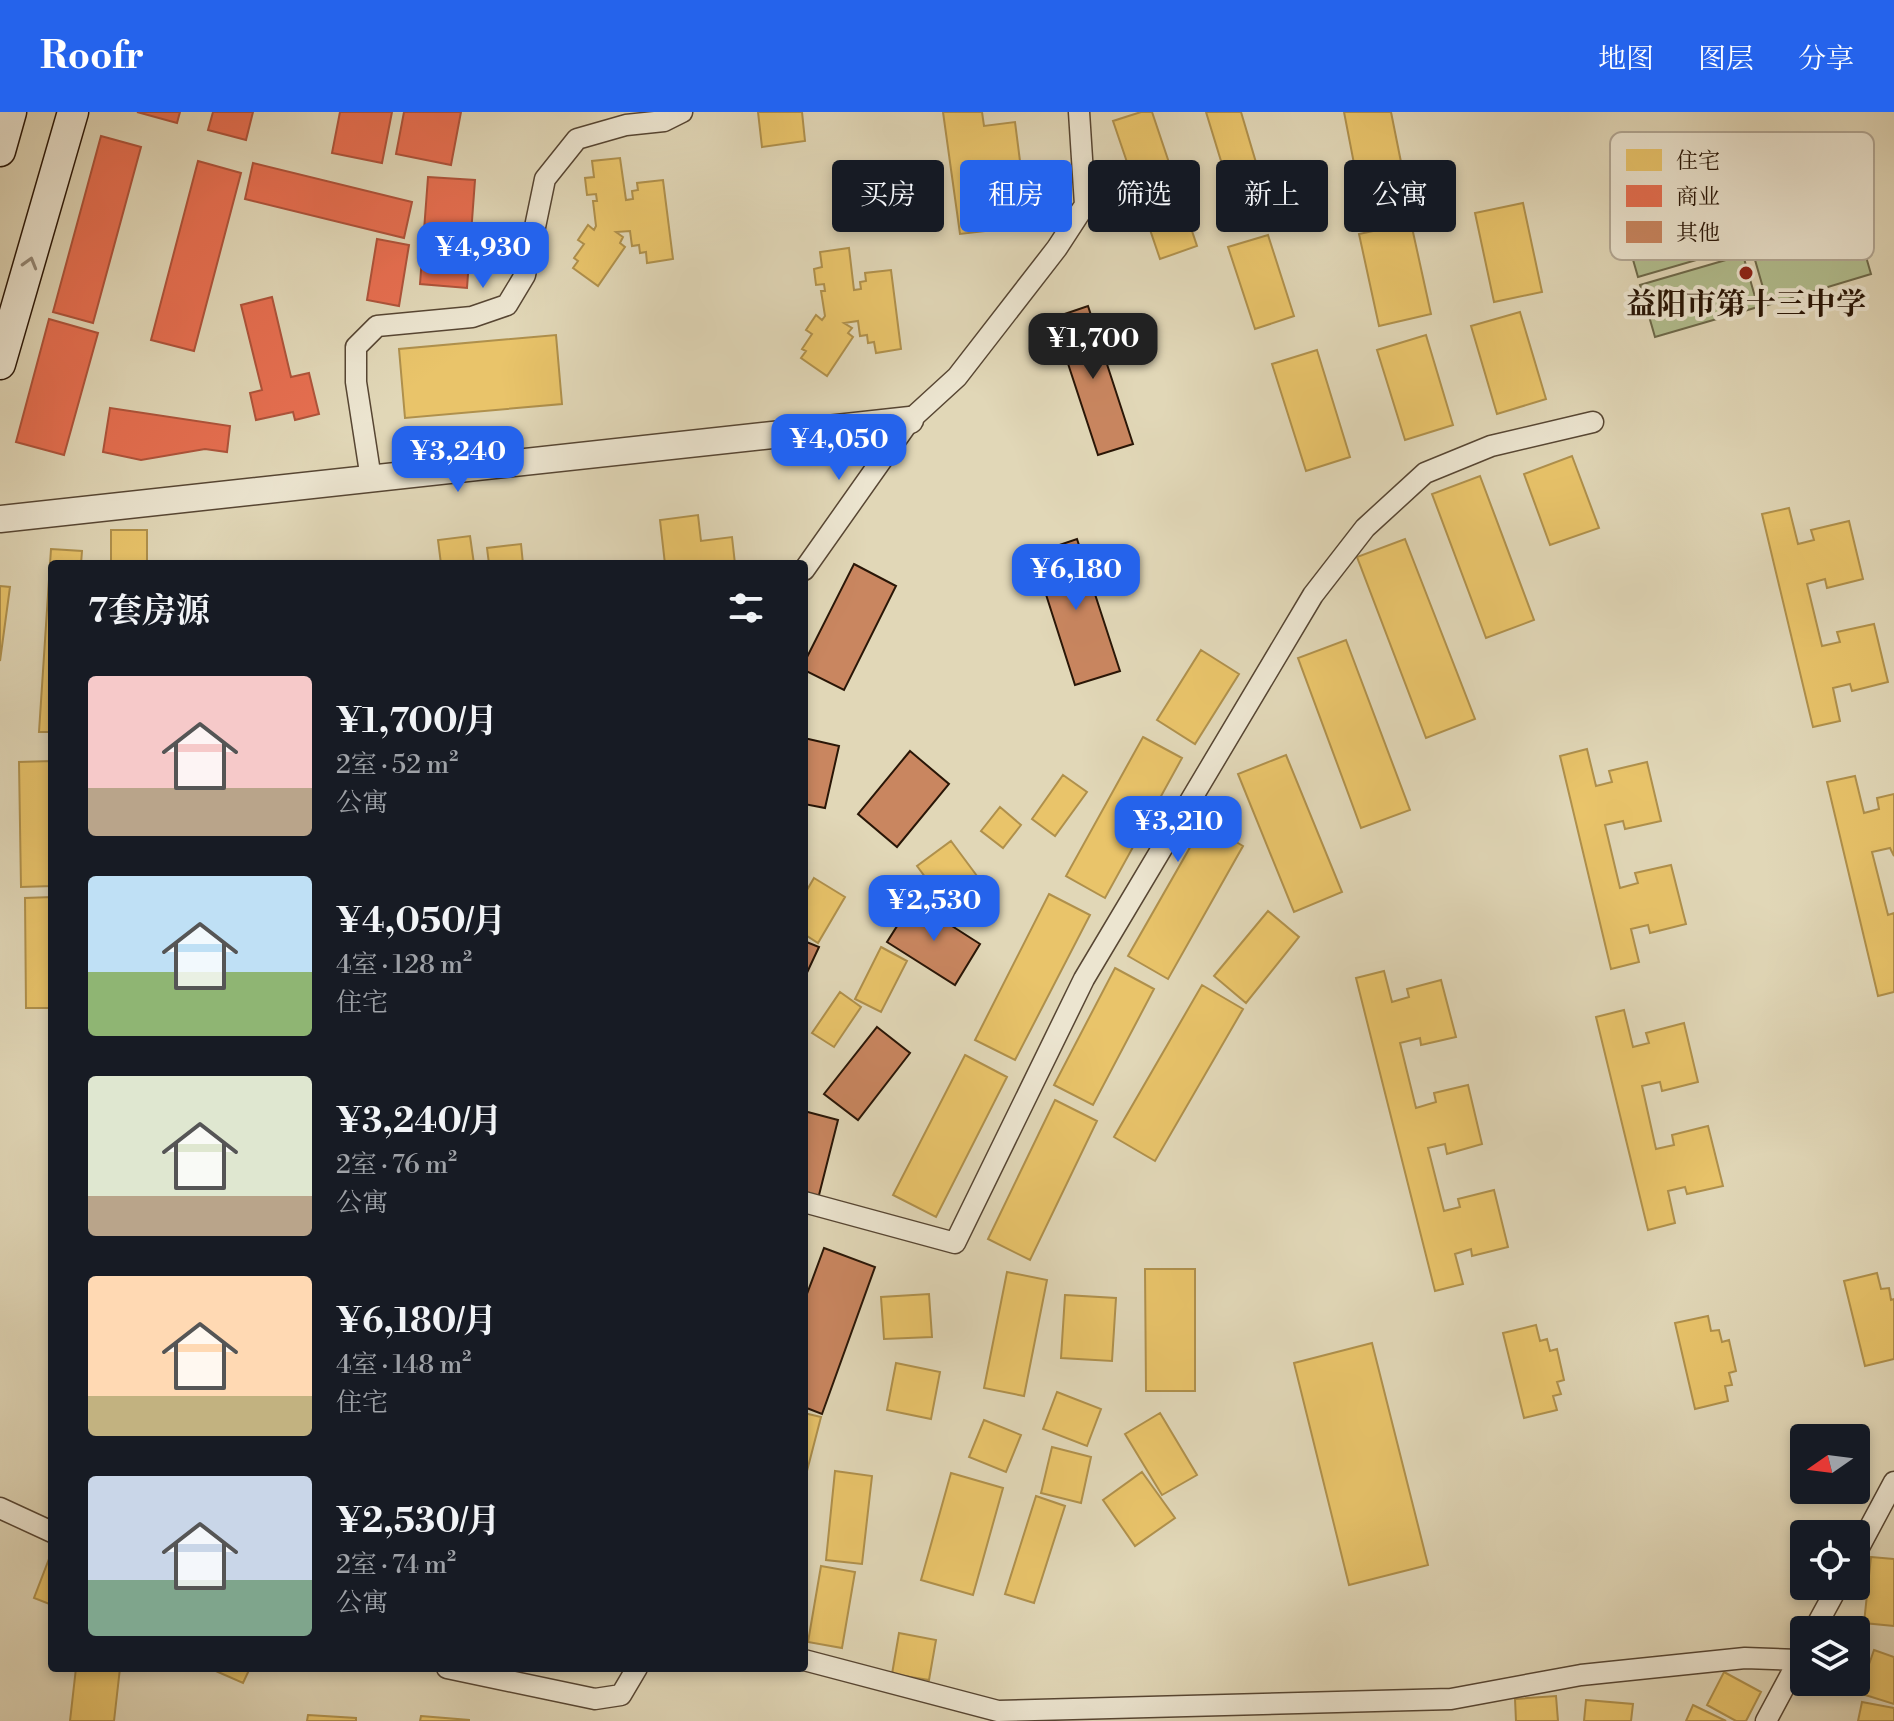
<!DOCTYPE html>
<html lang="zh">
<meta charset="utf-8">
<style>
body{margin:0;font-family:"Libre Bodoni","Noto Serif SC",serif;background:#242831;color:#f1f3f6;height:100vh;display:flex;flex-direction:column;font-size:30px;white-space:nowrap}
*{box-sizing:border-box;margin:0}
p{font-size:26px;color:#9ea1a6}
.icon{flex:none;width:44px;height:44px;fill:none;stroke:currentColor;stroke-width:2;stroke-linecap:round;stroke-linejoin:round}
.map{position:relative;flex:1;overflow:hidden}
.drawer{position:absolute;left:48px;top:448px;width:760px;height:1112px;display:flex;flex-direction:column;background:#171b24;border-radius:8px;box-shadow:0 4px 12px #0003}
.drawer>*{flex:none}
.top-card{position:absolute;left:832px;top:48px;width:760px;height:72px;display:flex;gap:16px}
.needle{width:52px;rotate:256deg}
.fabs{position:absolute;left:1790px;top:1312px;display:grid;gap:16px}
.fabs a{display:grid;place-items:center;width:80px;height:80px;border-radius:8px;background:#171b24;box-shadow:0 4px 12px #0003;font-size:40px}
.price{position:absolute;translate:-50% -68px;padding:0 18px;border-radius:16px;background:#2563eb;color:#fff;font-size:26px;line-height:52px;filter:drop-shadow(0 2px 4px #0008)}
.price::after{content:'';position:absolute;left:50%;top:48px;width:24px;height:18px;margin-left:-12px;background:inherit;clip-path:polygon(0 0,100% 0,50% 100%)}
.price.current{background:#222;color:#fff}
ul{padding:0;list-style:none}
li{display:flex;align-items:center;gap:24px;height:200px;padding:0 40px}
li span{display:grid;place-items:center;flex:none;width:224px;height:160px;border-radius:8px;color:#555}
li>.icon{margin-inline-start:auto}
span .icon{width:96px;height:96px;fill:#fffc;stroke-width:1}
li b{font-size:34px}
h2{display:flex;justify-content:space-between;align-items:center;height:96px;padding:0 40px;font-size:34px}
.tag{padding:0 28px;border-radius:8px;background:#171b24;box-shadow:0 4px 12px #0003;font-size:28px;line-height:72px}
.tag.current{background:#2563eb;color:#fff}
header{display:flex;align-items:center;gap:48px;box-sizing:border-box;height:112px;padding:0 40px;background:#2563eb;color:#fff}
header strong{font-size:38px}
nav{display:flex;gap:44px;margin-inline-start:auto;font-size:28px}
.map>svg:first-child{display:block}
.green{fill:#b2be8f;stroke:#6e6a4b;stroke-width:2}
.homes{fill:#e9c46a;stroke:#af904c;stroke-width:2}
.shops{fill:#e76f51;stroke:#ae543b;stroke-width:2}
.building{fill:#c98660;stroke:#291607;stroke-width:2}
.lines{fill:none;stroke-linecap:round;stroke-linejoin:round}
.minor-casing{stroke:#574633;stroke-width:23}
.tertiary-casing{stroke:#574633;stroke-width:29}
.secondary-casing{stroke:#291607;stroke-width:33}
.minor{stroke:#ece5d0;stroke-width:20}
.tertiary{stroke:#ece5d0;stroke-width:26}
.secondary{stroke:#ece5d0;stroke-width:30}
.oneway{stroke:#948876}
.poi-dot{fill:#8f2418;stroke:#ece5d0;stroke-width:3}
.labels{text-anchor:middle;stroke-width:8;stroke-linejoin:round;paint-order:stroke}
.poi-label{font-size:30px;font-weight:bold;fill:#291607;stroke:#ece5d0}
.key{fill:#ece5d0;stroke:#b2a794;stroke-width:2}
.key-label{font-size:22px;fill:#291607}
</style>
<header>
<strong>Roofr</strong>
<nav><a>地图</a><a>图层</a><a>分享</a></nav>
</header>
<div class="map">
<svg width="1894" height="1609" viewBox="0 0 1894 1609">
<rect width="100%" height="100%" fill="#e1d7b7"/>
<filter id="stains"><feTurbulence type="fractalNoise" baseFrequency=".0025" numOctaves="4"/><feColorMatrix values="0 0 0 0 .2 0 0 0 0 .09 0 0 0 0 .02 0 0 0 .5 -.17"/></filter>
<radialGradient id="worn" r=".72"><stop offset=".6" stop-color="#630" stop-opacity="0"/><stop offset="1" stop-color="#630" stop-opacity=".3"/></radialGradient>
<path class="green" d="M1726,83L1741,135L1638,165L1623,113Z
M1856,110L1871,162L1768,193L1753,141Z
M1743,143L1758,195L1655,225L1640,173Z"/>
<path class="homes" d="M758,0H802L805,29L762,35Z
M943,0H982L984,14L1015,10L1025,88L991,93L995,118L960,122Z
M1141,0H1152L1197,134L1160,147L1113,9Z
M1206,0H1241L1271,101L1240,111Z
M1344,0H1391L1409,90L1363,98Z
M620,46L626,88L633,87L632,79L638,78L637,71L663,68L673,147L647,151L646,140L640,141L639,133L632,134L630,119L616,120L623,125L620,131L625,135L598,174L573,156L578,149L574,146L584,132L578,128L588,113L594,118L596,114L593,89H597L596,82L587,83L585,66L594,65L592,49Z
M1523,91L1542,180L1494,190L1475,101Z
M1411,111L1431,202L1379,214L1359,122Z
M1268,123L1294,204L1255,217L1228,135Z
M849,136L854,178L861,177L860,170L866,169L865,161L891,158L901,237L876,241L874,230L868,231L867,223L860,224L858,209L844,211L852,216L848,221L853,225L827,264L801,246L806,239L802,237L812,222L806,218L816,203L822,208L825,204L821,179H825L824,172L816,173L814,157L822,155L820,140Z
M1520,200L1546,287L1497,302L1471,214Z
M556,223L562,292L405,306L399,237Z
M1426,223L1453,313L1405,328L1377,238Z
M1317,238L1350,345L1306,359L1272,252Z
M1572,344L1599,416L1550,433L1524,362Z
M1480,364L1534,508L1486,526L1432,382Z
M1789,396L1798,432L1814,428L1811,418L1849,409L1863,467L1827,476L1825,467L1807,472L1822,534L1840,530L1837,520L1874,512L1888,570L1852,579L1850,572L1833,576L1840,609L1813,615L1762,402Z
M698,403L701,429L732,425L735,452H665L660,408Z
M111,418H147V452H111Z
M470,424L474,452H441L438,428Z
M1405,427L1475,607L1426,626L1357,445Z
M521,432L523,452H489L487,436Z
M51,437L82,439L81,452H52V620H39Z
M0,474L10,475L0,549Z
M1346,528L1410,698L1361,716L1298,546Z
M1201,538L1239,562L1195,632L1157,608Z
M1143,625L1182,646L1105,786L1066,764Z
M1587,637L1596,674L1612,670L1609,659L1647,650L1661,709L1625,717L1623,709L1605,713L1620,776L1638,771L1635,761L1671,753L1686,812L1650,821L1648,813L1631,817L1639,850L1611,857L1560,644Z
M1286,643L1342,780L1294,800L1238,662Z
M52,649V774L21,775L19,650Z
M1063,663L1087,680L1055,724L1032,707Z
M1855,664L1864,701L1879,697L1877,686L1894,682V744L1890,736L1872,740L1888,803L1894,801V880L1878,884L1827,670Z
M1000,695L1021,713L1003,736L981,719Z
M1204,711L1243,734L1168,867L1128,844Z
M951,729L980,768L946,793L917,754Z
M814,766L845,785L818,831L804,822V783Z
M1049,782L1090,803L1015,948L975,928Z
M52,785V896H26L25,786Z
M1268,799L1299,825L1246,891L1214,864Z
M881,835L907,849L881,900L855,887Z
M1115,856L1154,877L1093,993L1054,973Z
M1384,859L1392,890L1409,885L1407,877L1441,868L1456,925L1421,933L1420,926L1400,931L1416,996L1436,990L1434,981L1468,973L1482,1032L1447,1042L1445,1032L1428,1036L1444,1099L1460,1095L1458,1087L1494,1078L1508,1135L1472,1144L1471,1137L1455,1142L1463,1172L1435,1179L1356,866Z
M1202,873L1243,897L1155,1049L1114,1025Z
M840,880L861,895L834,935L812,921Z
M1624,898L1633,935L1649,931L1646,921L1684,911L1698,970L1662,979L1660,970L1642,974L1656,1037L1674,1033L1672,1023L1708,1014L1723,1074L1687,1082L1685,1075L1668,1079L1675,1111L1648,1118L1596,905Z
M965,943L1007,965L936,1105L893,1083Z
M1055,988L1097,1009L1030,1148L988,1127Z
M1145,1157H1195V1279H1146Z
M1007,1160L1047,1168L1024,1284L984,1276Z
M1877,1161L1881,1177L1889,1176L1891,1188L1894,1187V1247L1865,1254L1844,1169Z
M929,1182L932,1225L884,1227L881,1185Z
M1065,1183L1116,1186L1112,1249L1061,1246Z
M1708,1204L1711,1219L1719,1218L1722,1230L1729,1228L1736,1259L1729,1261L1732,1273L1725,1274L1728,1289L1695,1297L1675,1211Z
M1536,1213L1540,1229L1547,1227L1550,1239L1557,1237L1564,1268L1557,1270L1561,1282L1553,1284L1557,1298L1524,1306L1503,1221Z
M1372,1231L1428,1453L1349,1473L1294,1251Z
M896,1251L940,1260L931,1307L887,1298Z
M1057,1280L1101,1297L1087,1334L1043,1317Z
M804,1301L821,1305L807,1359L804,1358Z
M1160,1301L1197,1363L1162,1383L1125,1322Z
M984,1308L1021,1323L1006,1360L969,1345Z
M1052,1335L1091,1345L1081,1391L1041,1381Z
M835,1359L872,1364L862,1452L826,1448Z
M1142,1360L1175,1406L1135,1434L1103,1388Z
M951,1361L1003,1376L973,1483L921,1468Z
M1036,1384L1065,1394L1034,1491L1005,1482Z
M52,1439V1493L34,1486Z
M1871,1445L1894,1447V1514L1864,1511Z
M821,1454L855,1460L842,1536L808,1530Z
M899,1521L936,1528L929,1568L892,1562Z
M1874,1538L1894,1545V1592L1859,1581Z
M76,1556H120L114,1609H70Z
M209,1556H250L243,1571Z
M1724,1560L1761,1580L1746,1609H1736L1707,1593Z
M1556,1584L1558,1609H1516L1515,1587Z
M1586,1588L1633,1592L1631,1609H1584Z
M1862,1590L1894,1596V1609H1858Z
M1693,1593L1726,1609H1686Z
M308,1603L356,1606V1609H307Z
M421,1604L469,1608V1609H420Z"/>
<path class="shops" d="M137,0H180L177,11Z
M213,0H253L246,28L208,18Z
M340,0H392L382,51L332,41Z
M404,0H461L451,53L396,42Z
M101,24L141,35L93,211L53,200Z
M198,49L241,61L194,239L151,228Z
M253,51L412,90L404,126L245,87Z
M428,65L475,68L467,176L420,172Z
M377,127L409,133L399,194L367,188Z
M272,185L291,265L309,261L319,302L295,308L293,300L256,308L250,281L262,278L241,193Z
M49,207L98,221L64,343L16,330Z
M110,296L230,314L227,340L205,337L141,348L103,340Z"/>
<path class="building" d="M1088,194L1133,332L1098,343L1053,206Z
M1077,427L1120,559L1075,573L1033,442Z
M854,452L896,474L844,578L804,558V551Z
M804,626L839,634L825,696L804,692Z
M910,639L949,672L897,735L858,702Z
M913,789L980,832L955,873L887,830Z
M804,829L819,835L804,867Z
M877,915L910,941L858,1008L824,982Z
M804,999L838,1008L818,1087L804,1083Z
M824,1136L875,1155L822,1302L804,1295V1190Z"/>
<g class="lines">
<g class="minor-casing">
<path id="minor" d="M371,367L356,270V235L377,214L472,205L507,193L525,163L545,67L577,27L626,13L664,9L682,0
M804,458L910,308L957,265L1057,136L1085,93L1079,0
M804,1090L955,1131L1084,867L1313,483L1365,416L1425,361L1491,334L1593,310
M0,1396L52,1420
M1856,1441L1894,1370
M1814,1518L1838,1474
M804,1548L998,1599L1451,1587L1581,1563L1745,1546L1798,1548
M447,1556L595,1587L621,1583L637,1556
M1766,1609L1804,1538"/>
</g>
<g class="tertiary-casing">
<path id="tertiary" d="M0,407L910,308"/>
</g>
<g class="secondary-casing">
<path id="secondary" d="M0,39L11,0
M0,252L73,0"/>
</g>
<use href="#minor" class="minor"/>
<use href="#tertiary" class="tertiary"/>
<use href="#secondary" class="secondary"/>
</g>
<defs><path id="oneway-chevron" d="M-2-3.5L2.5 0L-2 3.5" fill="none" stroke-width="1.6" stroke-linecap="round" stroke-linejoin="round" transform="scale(2)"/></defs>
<use class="oneway" href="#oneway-chevron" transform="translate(30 151) rotate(-74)"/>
<circle class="poi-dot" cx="1746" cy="161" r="8"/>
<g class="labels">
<g class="poi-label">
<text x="1746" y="202">益阳市第十三中学</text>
</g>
</g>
<rect x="1610" y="20" width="264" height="128" rx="12" class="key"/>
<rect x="1626" y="37" width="36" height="22" fill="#e9c46a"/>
<rect x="1626" y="73" width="36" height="22" fill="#e76f51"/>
<rect x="1626" y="109" width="36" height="22" fill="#c98660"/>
<g class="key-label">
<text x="1676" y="56">住宅</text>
<text x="1676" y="92">商业</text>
<text x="1676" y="128">其他</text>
</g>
<rect width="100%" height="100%" filter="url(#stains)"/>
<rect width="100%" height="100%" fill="url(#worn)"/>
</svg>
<div class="fabs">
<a><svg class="needle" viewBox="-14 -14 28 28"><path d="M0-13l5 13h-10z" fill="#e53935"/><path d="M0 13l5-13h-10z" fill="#9ea1a6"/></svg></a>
<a><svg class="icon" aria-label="locate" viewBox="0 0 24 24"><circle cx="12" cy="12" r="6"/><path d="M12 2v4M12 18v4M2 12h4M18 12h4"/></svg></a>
<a><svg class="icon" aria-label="layers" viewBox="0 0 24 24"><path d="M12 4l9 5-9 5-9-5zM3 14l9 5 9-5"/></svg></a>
</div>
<b class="price" style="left:483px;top:178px">¥4,930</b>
<b class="price current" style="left:1093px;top:269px">¥1,700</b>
<b class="price" style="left:839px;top:370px">¥4,050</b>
<b class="price" style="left:458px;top:382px">¥3,240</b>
<b class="price" style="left:1076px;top:500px">¥6,180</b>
<b class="price" style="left:1178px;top:752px">¥3,210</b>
<b class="price" style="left:934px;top:831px">¥2,530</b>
<div class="top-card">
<a class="tag">买房</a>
<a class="tag current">租房</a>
<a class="tag">筛选</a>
<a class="tag">新上</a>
<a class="tag">公寓</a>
</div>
<section class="drawer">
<h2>7套房源<svg class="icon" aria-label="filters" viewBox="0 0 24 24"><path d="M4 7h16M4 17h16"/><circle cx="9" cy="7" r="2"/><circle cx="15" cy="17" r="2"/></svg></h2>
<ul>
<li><span style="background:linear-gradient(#f6c9c9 70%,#b9a48a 0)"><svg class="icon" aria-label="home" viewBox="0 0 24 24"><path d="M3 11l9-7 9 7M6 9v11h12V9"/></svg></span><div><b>¥1,700/月</b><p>2室 · 52 m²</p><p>公寓</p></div></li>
<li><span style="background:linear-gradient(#bfe0f5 60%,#8fb573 0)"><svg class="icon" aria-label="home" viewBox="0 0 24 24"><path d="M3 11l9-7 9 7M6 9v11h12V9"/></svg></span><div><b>¥4,050/月</b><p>4室 · 128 m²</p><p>住宅</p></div></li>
<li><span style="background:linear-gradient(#dfe7d0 75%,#b9a48a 0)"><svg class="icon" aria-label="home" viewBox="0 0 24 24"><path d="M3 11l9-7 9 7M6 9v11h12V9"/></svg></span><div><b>¥3,240/月</b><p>2室 · 76 m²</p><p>公寓</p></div></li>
<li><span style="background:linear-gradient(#ffd9b3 75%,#c2b280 0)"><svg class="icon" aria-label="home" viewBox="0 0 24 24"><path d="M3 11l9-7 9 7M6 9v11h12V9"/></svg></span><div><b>¥6,180/月</b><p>4室 · 148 m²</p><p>住宅</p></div></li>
<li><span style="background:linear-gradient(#c9d6e8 65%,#7fa58c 0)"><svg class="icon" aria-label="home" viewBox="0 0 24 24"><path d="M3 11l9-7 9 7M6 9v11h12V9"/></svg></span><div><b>¥2,530/月</b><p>2室 · 74 m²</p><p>公寓</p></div></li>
</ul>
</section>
</div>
